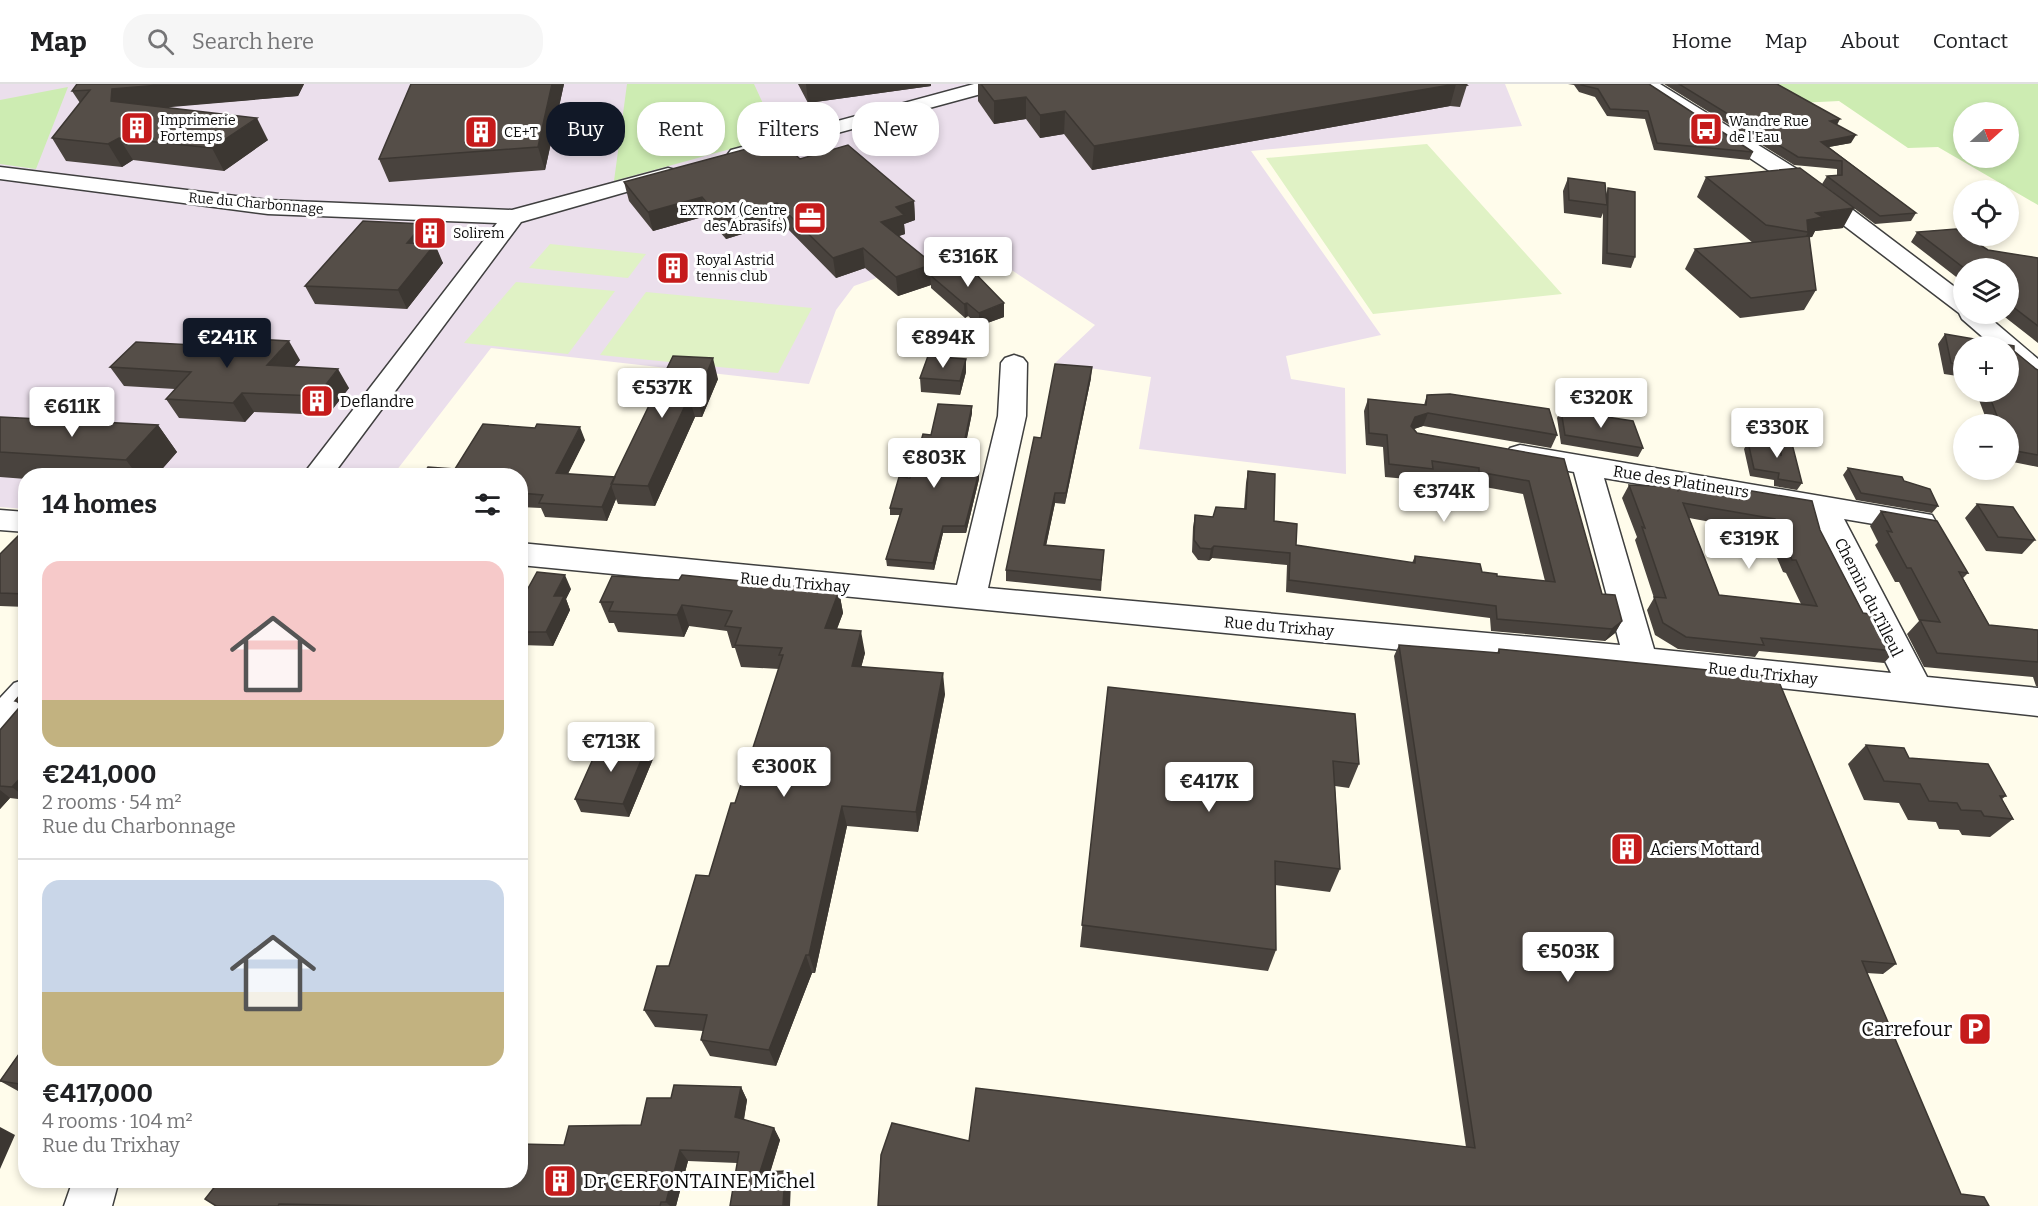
<!DOCTYPE html>
<meta charset="utf-8">
<style>
body{margin:0;font-family:Bitter,serif;background:#f6f6f6;color:#202124;height:100vh;display:flex;flex-direction:column;font-size:22px;white-space:nowrap}
*{box-sizing:border-box;margin:0}
p{font-size:20px;color:#757577}
.icon{flex:none;width:33px;height:33px;fill:none;stroke:currentColor;stroke-width:2;stroke-linecap:round;stroke-linejoin:round}
.map{position:relative;flex:1;overflow:hidden}
.side{position:absolute;left:18px;top:384px;width:510px;height:720px;display:flex;flex-direction:column;background:#fff;border-radius:24px;box-shadow:0 3px 9px #0003}
.side>*{flex:none}
.hud{position:absolute;left:546px;top:18px;width:570px;height:54px;display:flex;gap:12px}
.needle{width:39px;rotate:69deg}
.tools{position:absolute;left:1953px;top:18px;display:grid;gap:12px}
.tools a{display:grid;place-items:center;width:66px;height:66px;border-radius:50%;background:#fff;box-shadow:0 3px 9px #0003;font-size:30px}
.price{position:absolute;translate:-50% -51px;padding:0 14px;border-radius:6px;background:#fff;color:#222;font-size:20px;line-height:39px;filter:drop-shadow(0 2px 3px #0008)}
.price::after{content:'';position:absolute;left:50%;top:36px;width:18px;height:14px;margin-left:-9px;background:inherit;clip-path:polygon(0 0,100% 0,50% 100%)}
.price.selected{background:#111827;color:#fff}
ul{padding:0;list-style:none}
li{display:grid;align-content:center;gap:12px;height:318px;padding:0 24px}
li+li{border-top:2px solid #e0e0e0}
li span{display:grid;place-items:center;height:186px;border-radius:18px;color:#555}
li>.icon{margin-inline-start:auto}
span .icon{width:108px;height:108px;fill:#fffc;stroke-width:1}
li b{font-size:26px}
h2{display:flex;justify-content:space-between;align-items:center;height:72px;padding:0 24px;font-size:26px}
.tag{padding:0 21px;border-radius:24px;background:#fff;box-shadow:0 3px 9px #0003;font-size:21px;line-height:54px}
.tag.selected{background:#111827;color:#fff}
header{display:flex;align-items:center;gap:36px;box-sizing:border-box;height:84px;padding:0 30px;background:#fff;border-bottom:2px solid #e0e0e0}
header strong{font-size:28px}
nav{display:flex;gap:33px;margin-inline-start:auto;font-size:21px}
.search{width:420px;height:54px;background:#f6f6f6;display:flex;align-items:center;gap:15px;box-sizing:border-box;padding:0 21px;border-radius:24px;color:#757577;font-size:22px}
.map>svg:first-child{display:block}
.industrial{fill:#ebdfec}
.green{fill:#cdecb2;fill-rule:evenodd}
.pitch{fill:#e0f2c5}
.lines{fill:none;stroke-linecap:round;stroke-linejoin:round}
.minor-casing{stroke:#3f3f3f;stroke-width:3}
.minor{fill:#fff;fill-rule:evenodd}
.wall{fill:#49433e;fill-rule:evenodd}
.shaded-wall{fill:#3c3732}
.building{fill:#554e48;stroke:#3c3732;stroke-width:1.5;fill-rule:evenodd}
.labels{text-anchor:middle;stroke-width:6;stroke-linejoin:round;paint-order:stroke}
.far-poi-label{font-size:14px;fill:#0c0c0c;stroke:#fff;text-anchor:start}
.far-street-label{font-size:14px;fill:#0c0c0c;stroke:#fff}
.poi-label{font-size:16px;fill:#0c0c0c;stroke:#fff;text-anchor:start}
.street-label{font-size:16px;fill:#0c0c0c;stroke:#fff}
.near-poi-label{font-size:20px;fill:#0c0c0c;stroke:#fff;text-anchor:end}
</style>
<header>
<strong>Map</strong>
<div class="search"><svg class="icon" aria-label="search" viewBox="0 0 24 24"><circle cx="10" cy="10" r="6"/><path d="M15 15l6 6"/></svg>Search here</div>
<nav><a>Home</a><a>Map</a><a>About</a><a>Contact</a></nav>
</header>
<div class="map">
<svg width="2038" height="1122" viewBox="0 0 2038 1122">
<rect width="100%" height="100%" fill="#fffceb"/>
<path class="industrial" d="M0,0H1505L1522,42L1251,67L1381,251L1286,272L1291,295L1345,304L1346,390L1139,365L1151,293L1055,279L1095,241L972,160L854,202L836,226L809,300L491,264L393,391L26,392L25,425L0,423Z"/>
<path class="green" d="M627,0H754L778,52L614,97Z
M1765,0H2038V121L1938,63L1908,64L1839,17L1799,19ZM1964,28H2008V74H1964Z
M68,3L36,85L0,80V16Z"/>
<path class="pitch" d="M1427,60L1562,210L1373,230L1266,74Z
M550,160L646,170L628,194L529,184Z
M516,198L615,207L568,270L464,259Z
M646,208L812,224L778,289L600,271Z"/>
<g class="lines">
<g class="minor-casing">
<path id="minor" d="M974,0H1005L1003,4L745,74H731L728,70L731,66Z
M1638,0H1660L1808,92L1964,210V230H1985L2038,275V296L2029,294L2008,276V262H1993L1962,235L1959,229L1792,102Z
M0,83L268,116L512,126L668,84L675,86L679,90L675,94L521,138L332,392H302L497,139L268,130L0,95Z
M1014,271L1023,274L1027,279L1026,332L988,504L1620,561L1574,388L1510,376L1506,370L1510,364L1520,361L1932,431L1936,438L1932,445L1921,448L1844,435L1927,593L2038,604V632L1641,589L520,481V459L957,501L998,332L1001,279L1005,274ZM1604,394L1811,429L1891,589L1654,565Z
M0,426L26,428V448L0,446Z
M26,595V632L12,648L0,652V614L14,599Z
M73,1096H119L112,1122H64Z"/>
</g>
<use href="#minor" class="minor"/>
</g>
<path class="wall" d="M77,0H304L298,12L163,23L268,56L224,87L133,76L122,83L66,77L52,54L80,19L72,7Z
M564,0L545,86L389,98L379,75Z
M798,0H931V2L808,19Z
M978,0H1466L1467,1L1460,23L1450,22L1092,86L1064,50L1040,54L1026,35L994,40L978,17Z
M1568,0H1649L1753,68L1749,76L1654,66L1645,35L1607,32L1595,13L1579,8L1574,1Z
M1664,0H1777L1837,41L1851,59L1829,63L1916,129L1911,137L1875,140L1822,100L1827,92L1837,91V85L1794,81Z
M800,75L914,117L915,136L904,140L905,150L899,152L934,190L1004,233L979,242L968,232L965,234L931,204V201L898,212L865,184L836,194L781,138L726,155L706,132L653,147L629,117L624,98Z
M1706,93L1843,144L1815,147L1812,153H1809L1816,206L1804,226L1740,234L1685,185L1695,165L1753,159L1697,113Z
M1568,94L1606,110L1608,104L1635,173L1631,184L1602,180L1603,129L1601,134L1564,129L1563,107Z
M1917,148L1988,166L2038,174V259L2001,230H2008V184H1964V199L1911,158Z
M431,158L429,160L443,179L407,225L315,220L305,202Z
M1945,250L2014,267L2036,285L2038,286V383L2008,377V340H1988L1976,308H2008L1964,262V293L1944,290L1938,260Z
M673,272L718,295L702,333H695L655,422L618,420L616,415L607,437L545,433L541,424L520,423V392L455,385L585,356L568,390L615,393Z
M966,275V288L960,311L921,308L920,294Z
M300,276L294,283L349,304L328,331L254,328L245,338L179,334L166,315L175,305L124,302L110,283Z
M1091,294L1065,420L1055,419L1046,461L1104,466L1101,507L1006,497V486L1041,354Z
M1427,311L1557,351L1551,364L1423,342L1414,345L1417,349L1564,375L1602,510L1622,537L1615,549L1605,557L1491,547L1490,534L1286,508L1287,481L1212,474L1209,477L1198,476L1192,468L1193,443L1195,431L1213,433L1244,425L1246,399L1248,387L1274,437L1296,461L1412,479L1415,472L1497,492L1545,497L1523,410L1474,401V396L1431,390L1429,397L1385,393L1383,363L1366,361L1364,327L1368,315L1424,321Z
M972,322V329L960,387L979,388V395L966,449H943L934,486L887,482L886,475L900,431H890V424L910,394L931,351Z
M1561,326L1643,364L1638,373L1561,360L1557,334Z
M0,333L158,341L177,368L156,392H26V395L0,393Z
M1784,340L1802,399L1797,406L1774,402V396L1750,392L1744,365L1748,358L1778,364L1780,347Z
M1848,384L1904,397L1938,422L1932,429L1856,416L1843,391Z
M1629,401L1678,405L1820,446L1863,529L1895,567L1884,579L1759,567L1755,573L1678,565L1655,551L1647,526L1654,514L1635,456L1637,453L1622,414ZM1689,434L1766,448L1783,488L1786,489L1801,520L1719,511Z
M1977,420L2035,456L2022,470L1986,467L1965,434Z
M1881,427L1968,489L1963,494L1989,541L2038,546V603L2036,602L2033,593L1924,583L1907,550L1919,537L1899,498H1895L1875,461L1878,458L1870,442Z
M26,449V523L0,522V470Z
M571,505L566,515L570,526L553,562L520,561V519Z
M839,507L843,529L837,545L865,569L861,583L945,610L918,748L847,742L815,889H812L776,982L710,972L701,956L703,947L655,943L644,926L669,882L709,792L735,719L779,585L741,583L735,564H732L727,547L689,542L684,553L618,548L614,539H609L600,518Z
M1399,561L1497,569L1499,565L1896,880L1883,890L1866,889L1961,1110L969,1057L1466,1063L1394,572Z
M1108,603L1359,680L1349,704L1335,702L1340,785L1330,808L1275,801L1276,866L1268,887L1080,863Z
M26,604V716L10,714L0,725V646L21,622L15,617Z
M1866,661L1909,674L2006,712L2002,715L2013,735L1990,753L1962,751L1959,746L1939,745L1936,738L1908,736L1899,719L1864,716L1848,680Z
M653,675L629,733L581,728L575,715Z
M26,960V1008L18,1007L0,997Z
M741,1003L747,1016L744,1036L774,1044L780,1056L770,1088L791,1098L737,1079L688,1077L676,1122H216L564,1061L641,1041L671,1014Z"/>
<path class="shaded-wall" d="M172,0H304L298,12L125,27L111,17L112,5Z
M552,0H564L545,86L538,63Z
M806,0H931V2L808,19Z
M1456,0L1450,22L1092,86L1094,62Z
M1026,13V35L994,40V17Z
M1065,27L1064,50L1040,54V31Z
M257,34L268,56L224,87L212,64Z
M1840,35L1836,43L1830,37Z
M1856,51L1851,59L1817,65L1821,58Z
M119,54L133,76L122,83L108,60Z
M702,113L706,132L653,147L648,128Z
M914,117L915,136L904,140L905,150L883,157L881,138L896,123Z
M777,119L781,138L726,155L722,136Z
M1854,124L1843,144L1815,147L1812,153L1805,154L1808,148H1805L1807,136L1816,129Z
M423,140L431,158L415,177L407,159Z
M435,160L443,179L407,225L398,206Z
M863,164L865,184L836,194L833,174Z
M933,180L934,194L930,191L931,201L898,212L896,193Z
M967,219L968,232L965,234L964,220Z
M1004,219V233L979,242V229Z
M289,257L300,276L278,300L267,281Z
M713,274L718,295L702,333L697,313Z
M966,275V288L960,311V297Z
M1092,283L1091,294L1065,420L1066,409Z
M338,285L349,304L328,331L317,312Z
M242,309L254,328L245,338L233,319Z
M689,313L695,333L655,422L648,402Z
M972,322V329L959,394L958,387Z
M1428,329L1423,342L1411,346V342L1415,333Z
M158,341L177,368L156,392H138L126,376Z
M580,343L585,356L561,403L556,389Z
M979,388V395L966,449L965,442Z
M611,401L616,415L607,437L602,423Z
M1055,409V419L1044,472V461Z
M943,442V449L934,486L933,479Z
M1214,462L1212,474L1209,477L1211,465Z
M565,491L571,505L566,515L570,526L553,562L546,548L554,512Z
M839,507L843,529L829,565L825,544Z
M682,521L689,542L684,553L677,531Z
M1622,537L1615,549L1605,557L1612,545Z
M861,547L865,569L856,603L852,582Z
M943,589L945,610L918,748L916,728Z
M647,662L653,675L629,733L623,720Z
M26,688V714L12,703Z
M0,706L10,714L0,725Z
M842,722L847,742L815,889L809,871Z
M806,871L812,889L776,982L769,966Z
M741,1003L747,1016L742,1045L735,1033Z
M0,1043L15,1051L0,1085Z
M774,1044L780,1056L767,1099L760,1088Z
M680,1066L688,1077L676,1122H670L666,1118Z
M785,1087L791,1098L790,1122H783Z"/>
<path class="building" d="M77,0H172L112,5L111,17L257,34L212,64L119,54L108,60L52,54L90,6L72,7Z
M411,0H552L538,63L379,75Z
M981,0H1466L1467,1L1456,0L1094,62L1065,27L1040,31L1026,13L994,17Z
M1581,0H1649L1753,68L1657,59L1648,27L1610,25L1598,5L1581,1Z
M1679,0H1777L1840,35L1830,37L1856,51L1821,58L1916,129L1880,132L1827,92L1842,91V77L1798,73Z
M780,56L800,75L848,61L914,117L896,123L904,131L881,138L933,180L896,193L863,164L833,174L777,119L722,136L702,113L648,128L624,98Z
M1800,84L1854,124L1816,129L1823,133L1807,136L1808,148L1766,141L1706,93Z
M1568,94L1605,99L1607,121L1569,116Z
M1608,104L1635,108V173L1607,169Z
M363,137L423,140L407,159L435,160L398,206L305,202Z
M1956,145L1964,150V152H1966L1988,166L2038,174V242L2008,219V184H1964L1917,148Z
M1809,152L1816,206L1751,214L1695,165Z
M962,180L974,188L1004,219L979,229L967,219L964,220L930,191Z
M1945,250L2014,262V267L2036,285L2038,286V371L2016,367L2008,350V340H2000L1988,308H2008V262H1964V282L1951,279Z
M223,253L289,257L267,281L338,285L317,312L242,309L233,319L166,315L191,288L110,283L136,258L214,262Z
M673,272L713,274L697,313H689L648,402L611,400Z
M928,272L966,275L960,297L920,294Z
M1055,280L1092,283L1066,409H1055L1044,461L1104,466L1101,496L1006,486L1034,353L1041,354Z
M1450,310L1549,325L1557,351L1428,329L1415,333L1411,342L1417,349L1564,375L1602,510L1615,511L1622,537L1612,545L1497,535L1496,522L1289,496L1290,469L1214,462L1211,465L1200,464L1194,456L1195,431L1213,433L1216,423L1246,425L1248,387L1275,390L1274,437L1297,440L1296,461L1415,479V472L1480,480L1482,488L1497,490V492L1555,498L1529,397L1479,388V384L1432,377L1433,385L1389,380L1387,351L1369,349L1368,315L1426,321L1427,311Z
M938,320L972,322L958,387L979,388L965,442H943L933,479L886,475L902,425L890,424L899,393L910,394L923,350L931,351Z
M1561,326L1633,337L1643,364L1565,351Z
M0,333L158,341L126,376L0,368Z
M483,340L535,344L537,340L580,343L556,389L615,393L602,423L539,419L543,411L520,409V392H422L428,383L455,385Z
M1784,340H1787L1802,399L1778,395L1779,389L1754,385L1748,358L1779,364L1781,372Z
M1848,384L1902,393L1904,397L1930,405L1938,422L1861,409Z
M1629,401L1677,403L1678,406L1679,403L1752,407L1812,417L1820,446L1863,529L1876,531L1895,567L1761,554L1764,561L1686,553L1663,539L1654,513L1666,514L1642,443L1645,444ZM1683,419L1775,435L1792,476H1796L1817,522L1719,511Z
M1977,420L2013,423L2035,456L1998,453Z
M1881,427L1937,437L1968,489L1959,488L1989,541L2038,546V578L1937,569L1920,536L1940,538L1911,484H1907L1887,447L1892,448Z
M21,449H26V510L0,509V470Z
M537,488L565,491L554,512H564L546,548H520V519Z
M682,491L839,507L825,544L861,547L852,582L943,589L916,728L842,722L809,871H806L769,966L701,956L707,931L644,926L657,882H669L696,791L709,792L731,719H735L783,571H779L782,564L735,561L741,544L725,542L732,527L682,521L677,531L609,527L613,518H600L612,492L679,496Z
M1399,561L1499,569V565L1777,593L1896,880L1862,877L1961,1110L1984,1113L1989,1122H878L881,1071L892,1039L969,1057L976,1004L1475,1064Z
M1108,603L1355,630L1359,680L1333,677L1340,785L1275,777L1276,866L1082,841Z
M26,604V688L12,703L0,702V646L24,618L15,617Z
M601,657L647,662L623,720L575,715Z
M1866,661L1904,664L1909,674L1988,680L2006,712H2000L2013,735L1984,732L1981,727L1961,726L1957,719L1929,717L1920,700L1884,697Z
M26,960V1001L0,997Z
M674,1001L741,1003L735,1033L774,1044L760,1088L785,1087L783,1122H730L739,1068L680,1066L666,1118H661L660,1122H381L279,1120L278,1122H216L205,1115L220,1096H520V1060L564,1061L569,1042L641,1041L647,1014H671Z"/>
<defs>
<g id="building-square" transform="scale(1.725)"><rect x="-9" y="-9" width="18" height="18" rx="4" fill="#c51b1b" stroke="#fff"/><path d="M-4-6H4V6H1V3H-1V6H-4ZM-2.5-4.3h1.7v1.8h-1.7ZM.8-4.3h1.7v1.8H.8ZM-2.5-1h1.7V.8h-1.7ZM.8-1h1.7V.8H.8Z" fill="#fff"/></g>
<g id="bus-square" transform="scale(1.725)"><rect x="-9" y="-9" width="18" height="18" rx="4" fill="#c51b1b" stroke="#fff"/><path d="M-5-6H5V4H4V6H2V4H-2V6H-4V4H-5ZM-3.5-4V0h7V-4ZM-3.5 1.2v1.5H-2V1.2ZM2 1.2v1.5H3.5V1.2Z" fill="#fff"/></g>
<g id="office-square" transform="scale(1.725)"><rect x="-9" y="-9" width="18" height="18" rx="4" fill="#c51b1b" stroke="#fff"/><path d="M-6-3h4V-5.5h4V-3h4V5H-6ZM-1-4.5V-3h2v-1.5ZM-6 0V1H6V0Z" fill="#fff"/></g>
<g id="parking-square" transform="scale(1.725)"><rect x="-9" y="-9" width="18" height="18" rx="4" fill="#c51b1b" stroke="#fff"/><path d="M-3.5-5.5H1a3.5 3.5 0 0 1 0 7H-1V5.5H-3.5ZM-1-3.4V-.6H.8a1.4 1.4 0 0 0 0-2.8Z" fill="#fff"/></g>
</defs>
<g fill-rule="evenodd">
<use href="#building-square" x="137" y="44"/>
<use href="#bus-square" x="1706" y="45"/>
<use href="#building-square" x="481" y="48"/>
<use href="#office-square" x="810" y="134"/>
<use href="#building-square" x="430" y="149"/>
<use href="#building-square" x="673" y="184"/>
<use href="#building-square" x="317" y="317"/>
<use href="#building-square" x="1627" y="765"/>
<use href="#parking-square" x="1975" y="945"/>
<use href="#building-square" x="560" y="1097"/>
</g>
<g class="labels">
<g class="far-poi-label">
<text x="160" y="41">Imprimerie<tspan x="160" dy="16">Fortemps</tspan></text>
<text x="1729" y="42">Wandre Rue<tspan x="1729" dy="16">de l'Eau</tspan></text>
<text x="504" y="53">CE+T</text>
<text x="787" y="131" text-anchor="end">EXTROM (Centre<tspan x="787" dy="16">des Abrasifs)</tspan></text>
<text x="453" y="154">Solirem</text>
<text x="696" y="181">Royal Astrid<tspan x="696" dy="16">tennis club</tspan></text>
</g>
<g class="far-street-label">
<text transform="translate(256 119) rotate(5)" y="5">Rue du Charbonnage</text>
</g>
<g class="poi-label">
<text x="340" y="323">Deflandre</text>
<text x="1650" y="771">Aciers Mottard</text>
</g>
<g class="street-label">
<text transform="translate(1681 397) rotate(9)" y="6">Rue des Platineurs</text>
<text transform="translate(795 498) rotate(5)" y="6">Rue du Trixhay</text>
<text transform="translate(1869 513) rotate(63)" y="6">Chemin du Tilleul</text>
<text transform="translate(1279 542) rotate(5)" y="6">Rue du Trixhay</text>
<text transform="translate(1763 589) rotate(6)" y="6">Rue du Trixhay</text>
</g>
<g class="near-poi-label">
<text x="1952" y="952">Carrefour</text>
<text x="583" y="1104" text-anchor="start">Dr CERFONTAINE Michel</text>
</g>
</g>
</svg>
<div class="tools">
<a><svg class="needle" viewBox="-14 -14 28 28"><path d="M0-13l5 13h-10z" fill="#e53935"/><path d="M0 13l5-13h-10z" fill="#757577"/></svg></a>
<a><svg class="icon" aria-label="locate" viewBox="0 0 24 24"><circle cx="12" cy="12" r="6"/><path d="M12 2v4M12 18v4M2 12h4M18 12h4"/></svg></a>
<a><svg class="icon" aria-label="layers" viewBox="0 0 24 24"><path d="M12 4l9 5-9 5-9-5zM3 14l9 5 9-5"/></svg></a>
<a>+</a>
<a>−</a>
</div>
<b class="price" style="left:968px;top:204px">€316K</b>
<b class="price selected" style="left:227px;top:285px">€241K</b>
<b class="price" style="left:943px;top:285px">€894K</b>
<b class="price" style="left:662px;top:335px">€537K</b>
<b class="price" style="left:1601px;top:345px">€320K</b>
<b class="price" style="left:72px;top:354px">€611K</b>
<b class="price" style="left:1777px;top:375px">€330K</b>
<b class="price" style="left:934px;top:405px">€803K</b>
<b class="price" style="left:1444px;top:439px">€374K</b>
<b class="price" style="left:1749px;top:486px">€319K</b>
<b class="price" style="left:611px;top:689px">€713K</b>
<b class="price" style="left:784px;top:714px">€300K</b>
<b class="price" style="left:1209px;top:729px">€417K</b>
<b class="price" style="left:1568px;top:899px">€503K</b>
<div class="hud">
<a class="tag selected">Buy</a>
<a class="tag">Rent</a>
<a class="tag">Filters</a>
<a class="tag">New</a>
</div>
<section class="side">
<h2>14 homes<svg class="icon" aria-label="filters" viewBox="0 0 24 24"><path d="M4 7h16M4 17h16"/><circle cx="9" cy="7" r="2"/><circle cx="15" cy="17" r="2"/></svg></h2>
<ul>
<li><span style="background:linear-gradient(#f6c9c9 75%,#c2b280 0)"><svg class="icon" aria-label="home" viewBox="0 0 24 24"><path d="M3 11l9-7 9 7M6 9v11h12V9"/></svg></span><div><b>€241,000</b><p>2 rooms · 54 m²</p><p>Rue du Charbonnage</p></div></li>
<li><span style="background:linear-gradient(#c9d6e8 60%,#c2b280 0)"><svg class="icon" aria-label="home" viewBox="0 0 24 24"><path d="M3 11l9-7 9 7M6 9v11h12V9"/></svg></span><div><b>€417,000</b><p>4 rooms · 104 m²</p><p>Rue du Trixhay</p></div></li>
</ul>
</section>
</div>
